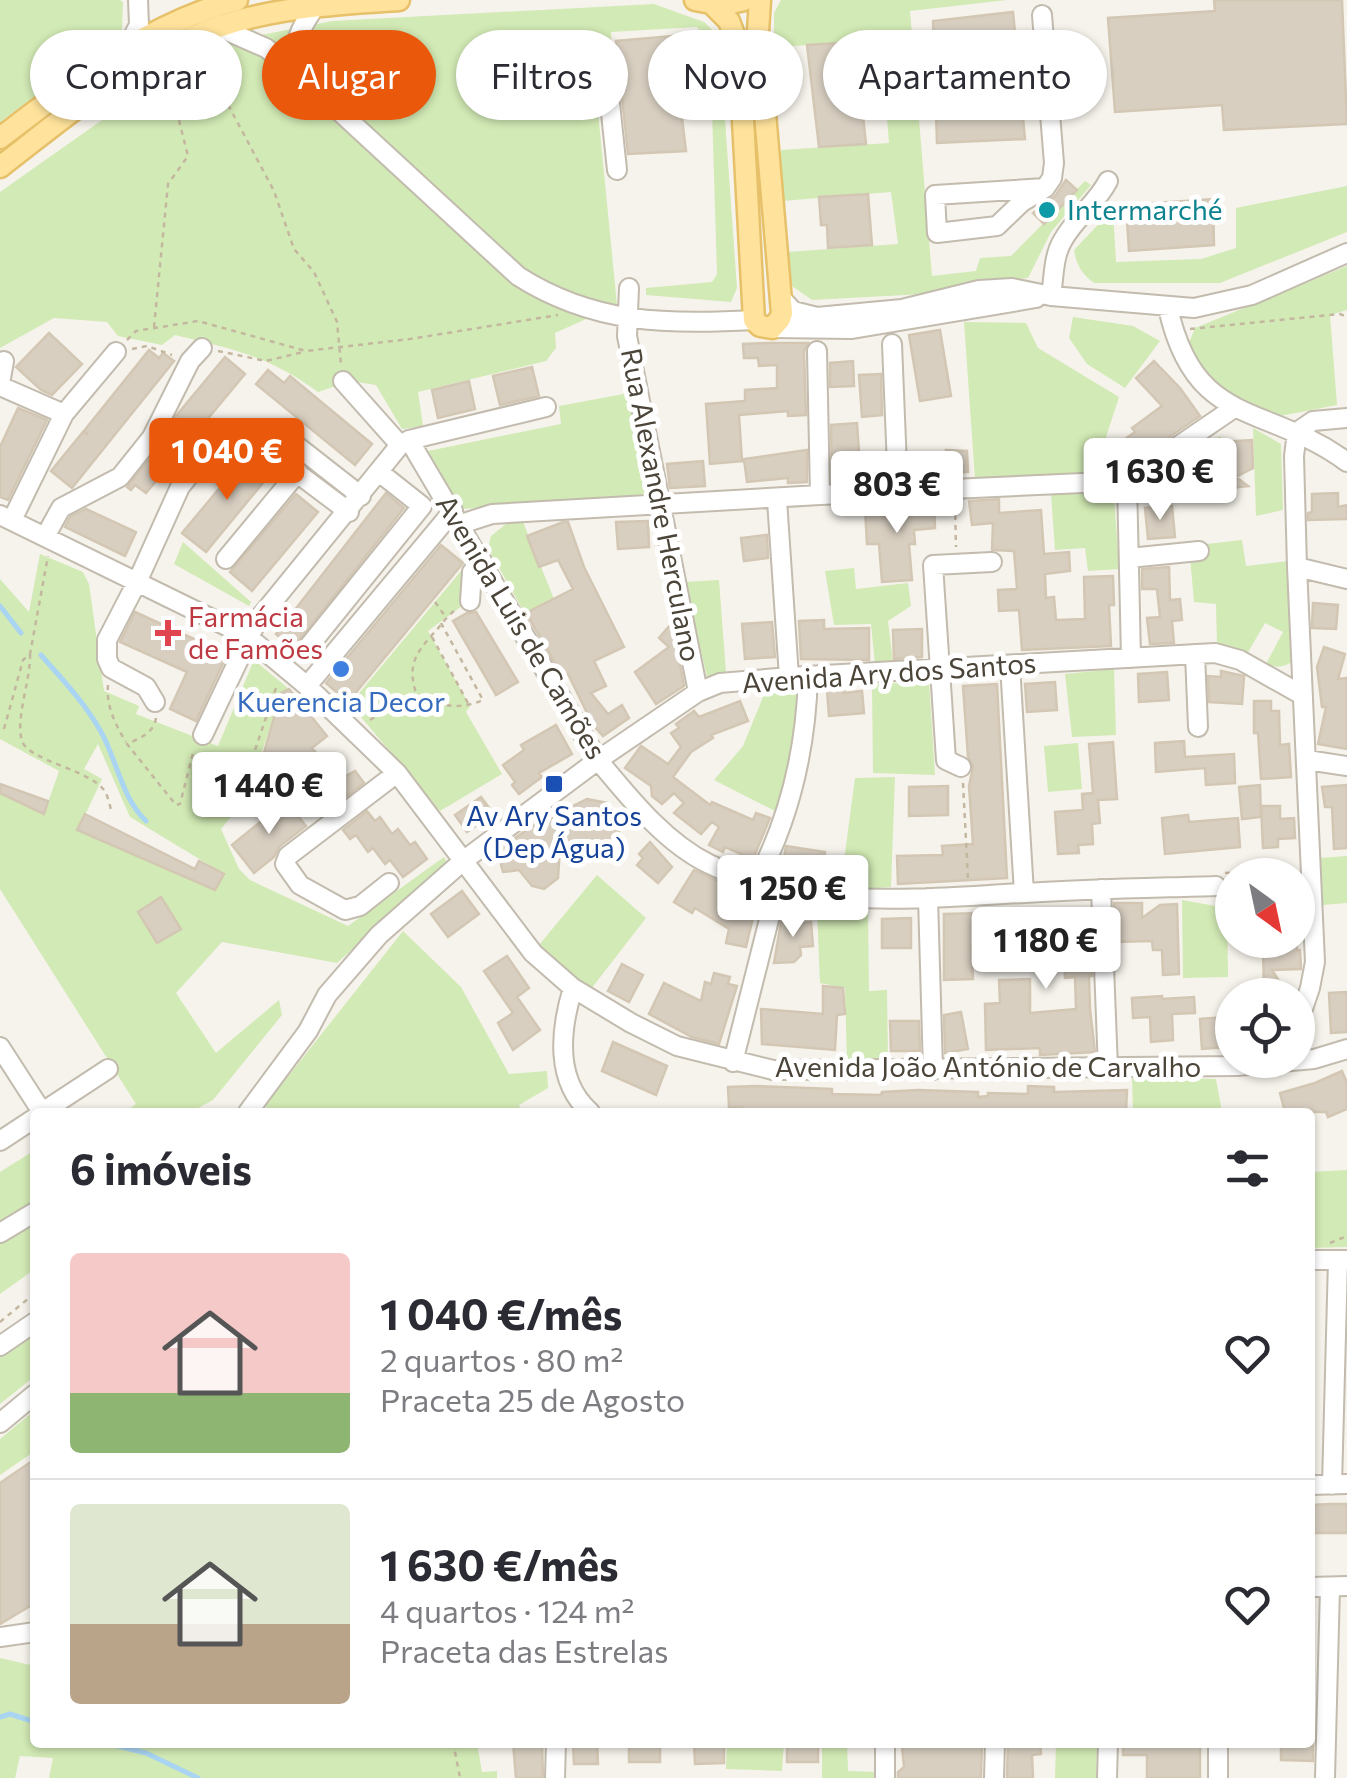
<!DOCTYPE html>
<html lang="pt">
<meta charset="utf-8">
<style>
body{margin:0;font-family:Commissioner,sans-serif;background:#f2f2f3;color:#2b2b33;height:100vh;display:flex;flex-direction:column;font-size:38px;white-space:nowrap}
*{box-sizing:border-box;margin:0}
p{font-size:32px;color:#7c7c81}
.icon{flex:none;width:55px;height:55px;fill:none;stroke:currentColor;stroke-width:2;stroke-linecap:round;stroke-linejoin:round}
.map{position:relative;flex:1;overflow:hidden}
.side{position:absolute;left:30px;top:1108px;width:1285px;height:640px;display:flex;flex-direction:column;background:#fff;border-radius:10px;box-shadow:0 2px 8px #0004}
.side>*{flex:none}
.banner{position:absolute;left:30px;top:30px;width:1288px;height:90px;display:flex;gap:20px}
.needle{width:65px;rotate:147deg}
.controls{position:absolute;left:1215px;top:858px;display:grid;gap:20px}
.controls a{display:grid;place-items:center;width:100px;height:100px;border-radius:50%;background:#fff;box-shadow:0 2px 8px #0004;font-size:50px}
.price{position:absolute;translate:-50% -85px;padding:0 22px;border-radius:10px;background:#fff;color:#222;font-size:32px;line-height:65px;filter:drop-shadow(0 2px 5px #0008)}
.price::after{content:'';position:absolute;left:50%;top:60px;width:30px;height:22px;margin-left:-15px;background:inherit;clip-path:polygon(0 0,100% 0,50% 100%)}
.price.selected{background:#ea580c;color:#fff}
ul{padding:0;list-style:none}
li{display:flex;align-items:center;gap:30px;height:250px;padding:0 40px}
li+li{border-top:2px solid #e1e1e2}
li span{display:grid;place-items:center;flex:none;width:280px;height:200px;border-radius:10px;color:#555}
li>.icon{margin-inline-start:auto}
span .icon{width:120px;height:120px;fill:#fffc;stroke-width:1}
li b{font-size:42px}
h2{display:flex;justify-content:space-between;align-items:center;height:120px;padding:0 40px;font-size:42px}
.chip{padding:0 35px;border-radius:45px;background:#fff;box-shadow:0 2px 8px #0004;font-size:35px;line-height:90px}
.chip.selected{background:#ea580c;color:#fff}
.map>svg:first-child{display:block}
.green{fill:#d2eab5;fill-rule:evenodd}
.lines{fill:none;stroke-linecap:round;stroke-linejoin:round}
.stream{stroke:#a9d4f2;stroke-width:5}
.building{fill:#d8cfc1;stroke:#d3c7b4;stroke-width:2.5}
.minor-casing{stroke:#c2bbae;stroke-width:22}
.major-casing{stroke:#e6c16a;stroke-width:25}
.path{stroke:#c4b79f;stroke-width:2.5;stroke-dasharray:5 5;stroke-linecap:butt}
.minor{stroke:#fff;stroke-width:18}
.major{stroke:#ffe39c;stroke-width:20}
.culture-dot{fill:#0f9aa8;stroke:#fff;stroke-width:4}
.health-dot{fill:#e0444e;stroke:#fff;stroke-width:4}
.shop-dot{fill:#3f7fe0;stroke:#fff;stroke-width:4}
.transit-dot{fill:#1a4fb4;stroke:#fff;stroke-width:4}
.labels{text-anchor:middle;stroke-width:10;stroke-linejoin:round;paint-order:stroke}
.culture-label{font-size:28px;fill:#0d838f;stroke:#fff;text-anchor:start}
.street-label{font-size:28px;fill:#4b4439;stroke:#fff}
.health-label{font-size:28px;fill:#be3a42;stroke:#fff;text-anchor:start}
.shop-label{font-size:28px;fill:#366cbe;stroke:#fff}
.transit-label{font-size:28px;fill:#164399;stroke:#fff}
</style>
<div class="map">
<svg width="1347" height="1778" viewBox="0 0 1347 1778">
<rect width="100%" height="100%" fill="#f6f3ec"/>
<path class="green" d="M0,0H120L123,2L122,31L0,122Z
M781,0H1007L910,11L932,276L976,271L980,258L1011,256L1085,181L1091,185L1051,232L1028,278L976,282L924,294L812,300L792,286L788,252L898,244L891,192L782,201L781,150L889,143L881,41L774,47V13Z
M654,4L704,22L719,36L737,288L731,302L646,295V288L712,282L717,274L710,44L697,27L611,32L612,60L593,61L617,305L555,333L556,348L546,361L418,392L423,426L402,429L376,385L351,381L318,392C269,356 233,349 175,335L162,345L118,336L107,322L54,318L0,348V192L207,46L332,21Z
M1347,186V232L1220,283H1094C1081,273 1077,266 1074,250L1113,209L1116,262L1201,259L1236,248V208Z
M1347,266V310L1330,315L1337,405L1280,416L1231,395L1208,379L1187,348L1195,328Z
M1073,317L1133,326L1160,341L1125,388L1087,364L1069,338Z
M964,322L1026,323L1038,348L1119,397L1094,474L975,479Z
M629,393L647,497L461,509L428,451L561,424L559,406Z
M1253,428L1281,444L1283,510L1256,516Z
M1221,436L1219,473L1176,478L1178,497L1139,501L1142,484L1198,445Z
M1051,493L1114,495L1119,569L1088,571L1085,548L1055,550Z
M510,521L523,522L554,599L525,614L488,548L491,536Z
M1242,540L1246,566L1289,561L1293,661C1283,668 1277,668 1266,664L1283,632L1265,623L1247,654L1217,645L1216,604L1194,602L1189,546Z
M183,542L251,602L249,606L174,564Z
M40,554L83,572L89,584L104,691L139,706L136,714L218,746L254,660L289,689L281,694L247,797L221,829L239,869L250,880L348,926L444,857L448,864L337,963L222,942L176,993L216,1053L279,1000L282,1015L213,1100L191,1112H125L136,1104L0,889V793L44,814L59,771L0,739V579L29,612ZM98,744L130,817L224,874L215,889L78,830L102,779L84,769Z
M466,565L460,590L462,606L428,631L470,706L466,712L502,774L440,811L350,704Z
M854,568L856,589L908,583L911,606L888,621L893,662L875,664L871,624L834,625L825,571Z
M719,580L726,673L707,677L685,582Z
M1114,669L1116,735L1072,737L1065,674Z
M929,682L935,775L873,773L872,684Z
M804,690L803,724L779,813L714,780L743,746L765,692Z
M1078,743L1082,789L1048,792L1044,746Z
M895,777L891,887L840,891L855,778Z
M1347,856V903L1323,905L1320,858Z
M597,875L646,918L591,989L558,965L539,945Z
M1182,900L1227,908L1228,977L1183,978Z
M817,909L868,910L869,991L887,990L888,1063H847L845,988L820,983Z
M403,931L461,987L509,1074L547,1071L548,1088L519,1105L522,1112H265L267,1103Z
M1132,1077L1216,1079L1222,1112H1133Z
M35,1150V1205L0,1226V1172Z
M1347,1170V1247L1310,1248V1172Z
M35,1224V1269L0,1294V1244Z
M35,1329V1376L0,1404V1353Z
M35,1410V1451L0,1475V1439Z
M0,1658L35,1666V1742L477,1743L482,1772L497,1771V1778H49L53,1758L20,1756L15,1778H0Z
M727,1743H784L782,1771L726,1769Z
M822,1743H847L848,1771L879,1772L878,1778H822Z
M1056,1743H1097L1096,1778H1055Z"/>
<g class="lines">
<path class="stream" d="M0,606L21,633
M41,655C62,679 84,702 100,730C117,759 121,797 146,821
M0,1717L10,1714L35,1722
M102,1742L146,1753L198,1778"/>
</g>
<path class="building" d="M1214,0H1342L1347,124L1224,130L1222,105L1115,112L1108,18L1215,11Z
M1013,12L1025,139L937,143L933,21Z
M672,36L686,151L628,154L616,41Z
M855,42L866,144L819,147L807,45Z
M1066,180L1077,190L1044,224L1033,213L1055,196Z
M868,194L872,245L828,248L827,225H821L819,197Z
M1213,199L1214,245L1129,251L1126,205Z
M940,330L951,396L920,401L909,335Z
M49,333L82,364L52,395L41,390L16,367Z
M766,343H808L804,351L806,415L788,416V411L739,415L742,461L710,464L706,404L745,401V390L777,388V365L759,366L758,358H744L743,344Z
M149,350L159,358L163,353L174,361L72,488L51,471L83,432L88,435L84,431Z
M225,357L245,374L146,493L135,485L131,490L127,487L162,444L176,416Z
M853,361L854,386L830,387V363Z
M1154,361L1180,388L1200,416L1127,466L1115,446L1135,432L1132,428L1162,406L1136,378Z
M532,367L539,396L500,405L493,376Z
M268,370L284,383L290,376L372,444L355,465L256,384Z
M881,374L882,415L862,417L859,375Z
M469,381L475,409L438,418L432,390Z
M18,408L47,420L8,500L0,497V447Z
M857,423L861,481L832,482L831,425Z
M1252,440L1253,468L1236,477L1248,486L1181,493L1180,481L1223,476L1221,442Z
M807,450V482L788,483V478L747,482L744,459Z
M946,450L967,451L968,472L910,478L909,456L946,453Z
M248,454L271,473L206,552L182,533Z
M703,461L705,486L670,488L667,464Z
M386,493L404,508L293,648L276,634Z
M1338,493V507L1347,505V519L1308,520V513L1312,512V494Z
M296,494L318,512L252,591L230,572Z
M999,499V513L1041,510L1044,554L1069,552L1070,571L1045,574L1046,598L1054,597L1056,620L1085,619L1084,577L1113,576L1114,605H1109L1111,646L1022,650L1019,610L999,611L998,590L1017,589L1014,551L992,550L993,523L972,525L969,501Z
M934,502L935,528L914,530L915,544H909L912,580L882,582L879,544H867L865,508Z
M1172,506L1175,537L1148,539L1145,508Z
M86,509L136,532L125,556L65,527L70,517Z
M648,521L649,547L618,549L616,522Z
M563,522H568L584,567L624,647L594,661L606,686L591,693L608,714L622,705L629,718L603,736L593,725L568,674L563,677L526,613L573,589L558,560L539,567L527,536Z
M767,535L768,558L744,561L741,538Z
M441,545L463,563L348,702L326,683Z
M1169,567L1170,600L1180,599L1182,620L1172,621L1174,643L1150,644L1147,618L1160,617L1157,589H1142V569Z
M1313,603L1338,605L1336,629L1312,628Z
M135,612L194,639L191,646L224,661L196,721L170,709L187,672L120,642Z
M476,612L518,682L496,695L453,621L467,613Z
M824,620V629L869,628V660L801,659L799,621Z
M772,622L775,657L745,659L742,624Z
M672,623L684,686L656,704L635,672L669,647L659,638Z
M922,629V657L894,659L893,630Z
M1324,647L1345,654L1338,679L1347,678V749L1318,744L1326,707H1322L1317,667Z
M1221,671L1244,676L1242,704L1209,702L1208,676L1221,677Z
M1167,672L1169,700L1139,702L1138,674Z
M1055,682L1057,710L1027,712L1025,684Z
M997,684L1007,878L898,884L897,856L943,855L942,846L973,844L969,786L973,767L968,757L963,686Z
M289,689L327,736L312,748L339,780L355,771L364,783L323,814L321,811L334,801L316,778L295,794L286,777L276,780L263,756L281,693Z
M844,689V693L862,691L864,713L829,716L827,690Z
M740,701L748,721L711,735L713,738L691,752L673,777L710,805L712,802L753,820L756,813L770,818L753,859L725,847L723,852L709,845L719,827L712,822L701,834L674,813L684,803L674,793L662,804L652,796L651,786L625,768L641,746L668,764L681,747L671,733L679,728L676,724L694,711L699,717Z
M1254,701H1271V711H1279L1280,745L1289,744L1291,777L1261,779L1258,733H1254Z
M556,725L572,754L539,773L542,777L519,794L512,785L515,782L503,765L524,750L521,745Z
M1184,741L1185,757L1234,754L1235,783L1206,785L1205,768L1156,772L1155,743Z
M1113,742L1117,799L1098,800L1100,823L1092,824L1093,844L1078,845L1079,853L1058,854L1055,812L1083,810L1082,794L1093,793L1089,744Z
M0,784L48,801L44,814L0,793Z
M1260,785L1261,817L1242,819L1239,787Z
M1347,785V848L1334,849L1332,807H1325L1322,787Z
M948,786V815L909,816V787Z
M481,797L493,813L467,832L455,815Z
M587,799L607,803L619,819V839L607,854L589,859L560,845L558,878L544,889L532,886L519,870L503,872L501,865L507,854L502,847L550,814L557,825L569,808Z
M286,801L306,826L280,846L274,857L254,873L232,845Z
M1261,806H1280V819L1294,818L1295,838L1278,839V847L1263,848Z
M367,811L375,821L380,817L392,834L398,829L410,845L415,842L427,859L403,877L390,860L385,864L373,848L368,852L356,835L350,839L343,830Z
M85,814L195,869L199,861L224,874L215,890L77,830Z
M1188,815L1189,822L1238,818L1240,847L1165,854L1162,818Z
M650,842L672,867L658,883L637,865L643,858L639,854Z
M786,846L825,852L821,876L782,870Z
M694,870L731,888L721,905L754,913L746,947L726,943L729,929L695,908L692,913L674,902Z
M462,891L479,914L448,937L431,914Z
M161,897L181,929L157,943L138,912Z
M1114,903H1142V918L1160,905L1177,904L1179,974L1163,975L1162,950H1153L1152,941L1116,942Z
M1088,911L1092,976H1089L1090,1009L1095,1052L1040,1055V1048L986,1050L985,1004L1000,1003L999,980L1030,979V1013L1076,1009L1075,977L1065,978L1063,942L1011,946L1013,915Z
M983,913V943L971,944L973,979L944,980V914Z
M798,915L803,923L811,922L813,946L800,947L801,955L794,962L774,963L781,922H791Z
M911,918V948H882V919Z
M1271,940H1296L1297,950H1300L1301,969L1272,970L1288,995H1264L1263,946L1272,945Z
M507,956L529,988L517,997L540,1030L513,1050L498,1023L513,1013L484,971Z
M622,964L643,975L629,1002L608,991Z
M714,973L730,977L728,984L737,986L719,1044L692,1037L649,1014L664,983L701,1001L705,982L711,984Z
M823,986L843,988L845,1014L837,1015L835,1050L762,1044L761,1009L823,1014Z
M1347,992V1032L1331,1033L1329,993Z
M1162,996V999L1194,997L1195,1013L1172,1014L1173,1040L1151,1042L1150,1017L1133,1018L1132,998Z
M961,1012L968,1049L945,1053L944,1015Z
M1225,1017L1227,1047L1202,1049L1200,1019Z
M890,1021H919L920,1051H891Z
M613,1042L667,1066L656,1095L602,1071Z
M1342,1071L1347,1083V1109L1328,1117L1326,1112H1285L1280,1093L1315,1083Z
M757,1086L832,1089V1094L881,1095L882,1092L918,1090L978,1092V1097L988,1096V1093L1028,1094V1086L1054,1087V1092L1127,1090L1126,1112H742V1107H729L728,1087Z
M35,1459V1603L0,1624V1483Z
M1332,1504H1347V1533H1310V1505Z
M513,1742H542L543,1778H516Z
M573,1742H597L598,1764H574Z
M629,1742H660V1762H629Z
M694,1742L724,1743V1763L695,1764Z
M787,1742H818V1762H787Z
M905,1742H982L981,1778H898V1772L904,1767L902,1746H906Z
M1008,1742H1040L1041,1754L1032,1755L1033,1778H1007Z
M1123,1742H1200V1778H1147V1755H1123Z
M1281,1742H1313V1761L1281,1760Z"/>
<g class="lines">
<g class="minor-casing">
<path id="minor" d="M1042,15L1054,163L1052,178L1045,188L1022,202L997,226L937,233L935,195L1045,188
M218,27L266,48L301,76L518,276C593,324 667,325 754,320
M128,46L139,25L138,0
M301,76C294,43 295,35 315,7
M609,94L617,170
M629,288L627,336L698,692
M1051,296C1054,278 1053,256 1063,240C1075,218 1097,203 1108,181
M781,298L793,311L817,317L902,309L979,290L1012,288L1051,296L1194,308L1252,295L1347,253
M1168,308C1195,429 1265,402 1347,462
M772,328L852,329L1036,298
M892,344L898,491
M817,351L820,495
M343,381L400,445
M0,384L4,361
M0,386L64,414
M1297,432L1294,456L1297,567L1315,962L1310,988L1298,1023
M1297,432L1313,421L1347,418
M409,440L598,760C629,797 664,842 709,864C807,912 920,898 1025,893C1089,889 1152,888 1216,886
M1127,481L1131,658
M777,500L789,677
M349,512L269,452L283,435L361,496
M0,515L247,636L307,686L397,773L533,953L573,988L631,1023L677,1046L773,1070L1237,1066L1314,1059L1347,1049
M12,520L64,414L116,352
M461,524L492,514L820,495L1127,481L1234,408
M45,537L61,508L120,477L152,437L190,361L202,348
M1129,558L1199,551
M226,559L298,472
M1297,567L1347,579
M470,601L472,572L482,561
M305,651L422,506L379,472
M1195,654L1198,727
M1010,665L1024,893
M307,686L453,511
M155,702L146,687L111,668L107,659V640L138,580L180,487L220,437
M203,735L257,621L400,445L409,440L546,407
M1307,760L1347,766
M961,767L946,760L933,565L992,562
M756,882C790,818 806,748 808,676
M389,883L360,906L345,910L300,885L285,864L288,856L397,773
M1101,889L1108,1069
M928,898L933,1070
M573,988C560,1030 555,1081 590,1112
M0,1047L42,1112
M733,1062L777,888
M44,1111L108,1069
M248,1112L308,1031L327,995L379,935L463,861L598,760L698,692L720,683L789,677L1215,653L1240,660L1302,695
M0,1141L35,1118
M0,1233L35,1212
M1310,1260H1347
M0,1346L35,1322
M0,1423L35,1394
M1310,1485L1347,1484
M1332,1485L1338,1260
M1310,1587L1347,1586
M0,1637L35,1632
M555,1778L556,1742
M885,1778V1742
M994,1778L995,1742
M1107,1778L1108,1742
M1218,1778V1742
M1325,1778L1330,1587"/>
</g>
<g class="major-casing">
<path id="major" d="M695,0L722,5L744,0
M712,4L729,21L739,48L754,320L760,326L772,328L780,319L782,313L758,31L760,0
M0,138C74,82 146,24 237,0
M0,167C69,114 135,56 218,27C275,7 339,4 399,0"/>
</g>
<path class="path" d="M200,52L274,191L294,249L314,272L337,322L341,364
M154,327L168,184L188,156L166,69
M1190,329L1340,314L1347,317
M127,340L136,331L198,321L306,351L410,339L558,315
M132,349L147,346L172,355
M218,351L266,361L303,352
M955,505L956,547
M435,602L445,616
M441,623L483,700C460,710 437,707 416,693C408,667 414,655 432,635C440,627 445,618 454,611
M432,637L469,705
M30,654C31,679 15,719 22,741C29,761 88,769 104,790C108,795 110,807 112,813
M108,685C106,706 115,724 126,742
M156,718C154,733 140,738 127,744L176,805L180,804L194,749
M370,720L415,694
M4,729L23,660L30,654L48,556
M253,779L251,762L277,685
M963,783L968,879
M1225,873L1292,868
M1330,1243L1347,1236
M0,1322L35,1293
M453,1742L460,1778"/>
<use href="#minor" class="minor"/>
<use href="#major" class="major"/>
</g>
<circle class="culture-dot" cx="1047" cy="210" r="10"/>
<path class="health-dot" d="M163 618h10v10h10v10h-10v10h-10v-10h-10v-10h10z"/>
<circle class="shop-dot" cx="341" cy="669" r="10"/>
<rect class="transit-dot" x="544" y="774" width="20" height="20" rx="5"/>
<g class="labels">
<g class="culture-label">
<text x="1067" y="220">Intermarché</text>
</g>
<g class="street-label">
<text transform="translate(661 505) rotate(79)" y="10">Rua Alexandre Herculano</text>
<text transform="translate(521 627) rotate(59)" y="10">Avenida Luis de Camões</text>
<text transform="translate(889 673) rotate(-4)" y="10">Avenida Ary dos Santos</text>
<text x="988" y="1077">Avenida João António de Carvalho</text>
</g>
<g class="health-label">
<text x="188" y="627">Farmácia<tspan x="188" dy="32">de Famões</tspan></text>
</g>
<g class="shop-label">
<text x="341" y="712">Kuerencia Decor</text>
</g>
<g class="transit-label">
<text x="554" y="826">Av Ary Santos<tspan x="554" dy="32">(Dep Água)</tspan></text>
</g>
</g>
</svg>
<div class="controls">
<a><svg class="needle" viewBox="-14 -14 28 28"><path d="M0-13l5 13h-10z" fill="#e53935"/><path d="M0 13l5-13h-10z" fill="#7c7c81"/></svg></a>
<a><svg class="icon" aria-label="locate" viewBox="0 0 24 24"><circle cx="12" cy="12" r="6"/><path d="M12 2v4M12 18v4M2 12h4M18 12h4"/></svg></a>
</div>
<b class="price selected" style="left:227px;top:503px">1 040 €</b>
<b class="price" style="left:1160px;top:523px">1 630 €</b>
<b class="price" style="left:897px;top:536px">803 €</b>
<b class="price" style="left:269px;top:837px">1 440 €</b>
<b class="price" style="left:793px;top:940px">1 250 €</b>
<b class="price" style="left:1046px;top:992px">1 180 €</b>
<div class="banner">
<a class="chip">Comprar</a>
<a class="chip selected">Alugar</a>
<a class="chip">Filtros</a>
<a class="chip">Novo</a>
<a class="chip">Apartamento</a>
</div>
<section class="side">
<h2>6 imóveis<svg class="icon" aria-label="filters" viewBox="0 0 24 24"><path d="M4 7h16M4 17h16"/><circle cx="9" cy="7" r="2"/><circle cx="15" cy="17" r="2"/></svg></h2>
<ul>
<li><span style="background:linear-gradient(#f6c9c9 70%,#8fb573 0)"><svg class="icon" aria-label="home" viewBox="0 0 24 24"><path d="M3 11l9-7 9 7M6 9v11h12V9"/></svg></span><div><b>1 040 €/mês</b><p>2 quartos · 80 m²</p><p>Praceta 25 de Agosto</p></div><svg class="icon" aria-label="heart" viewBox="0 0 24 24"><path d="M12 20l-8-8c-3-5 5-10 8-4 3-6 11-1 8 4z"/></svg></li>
<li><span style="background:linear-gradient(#dfe7d0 60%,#b9a48a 0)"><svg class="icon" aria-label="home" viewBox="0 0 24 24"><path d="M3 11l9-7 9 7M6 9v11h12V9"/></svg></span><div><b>1 630 €/mês</b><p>4 quartos · 124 m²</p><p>Praceta das Estrelas</p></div><svg class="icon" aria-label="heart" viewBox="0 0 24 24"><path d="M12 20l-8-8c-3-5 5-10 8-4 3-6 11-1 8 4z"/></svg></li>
</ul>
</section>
</div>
